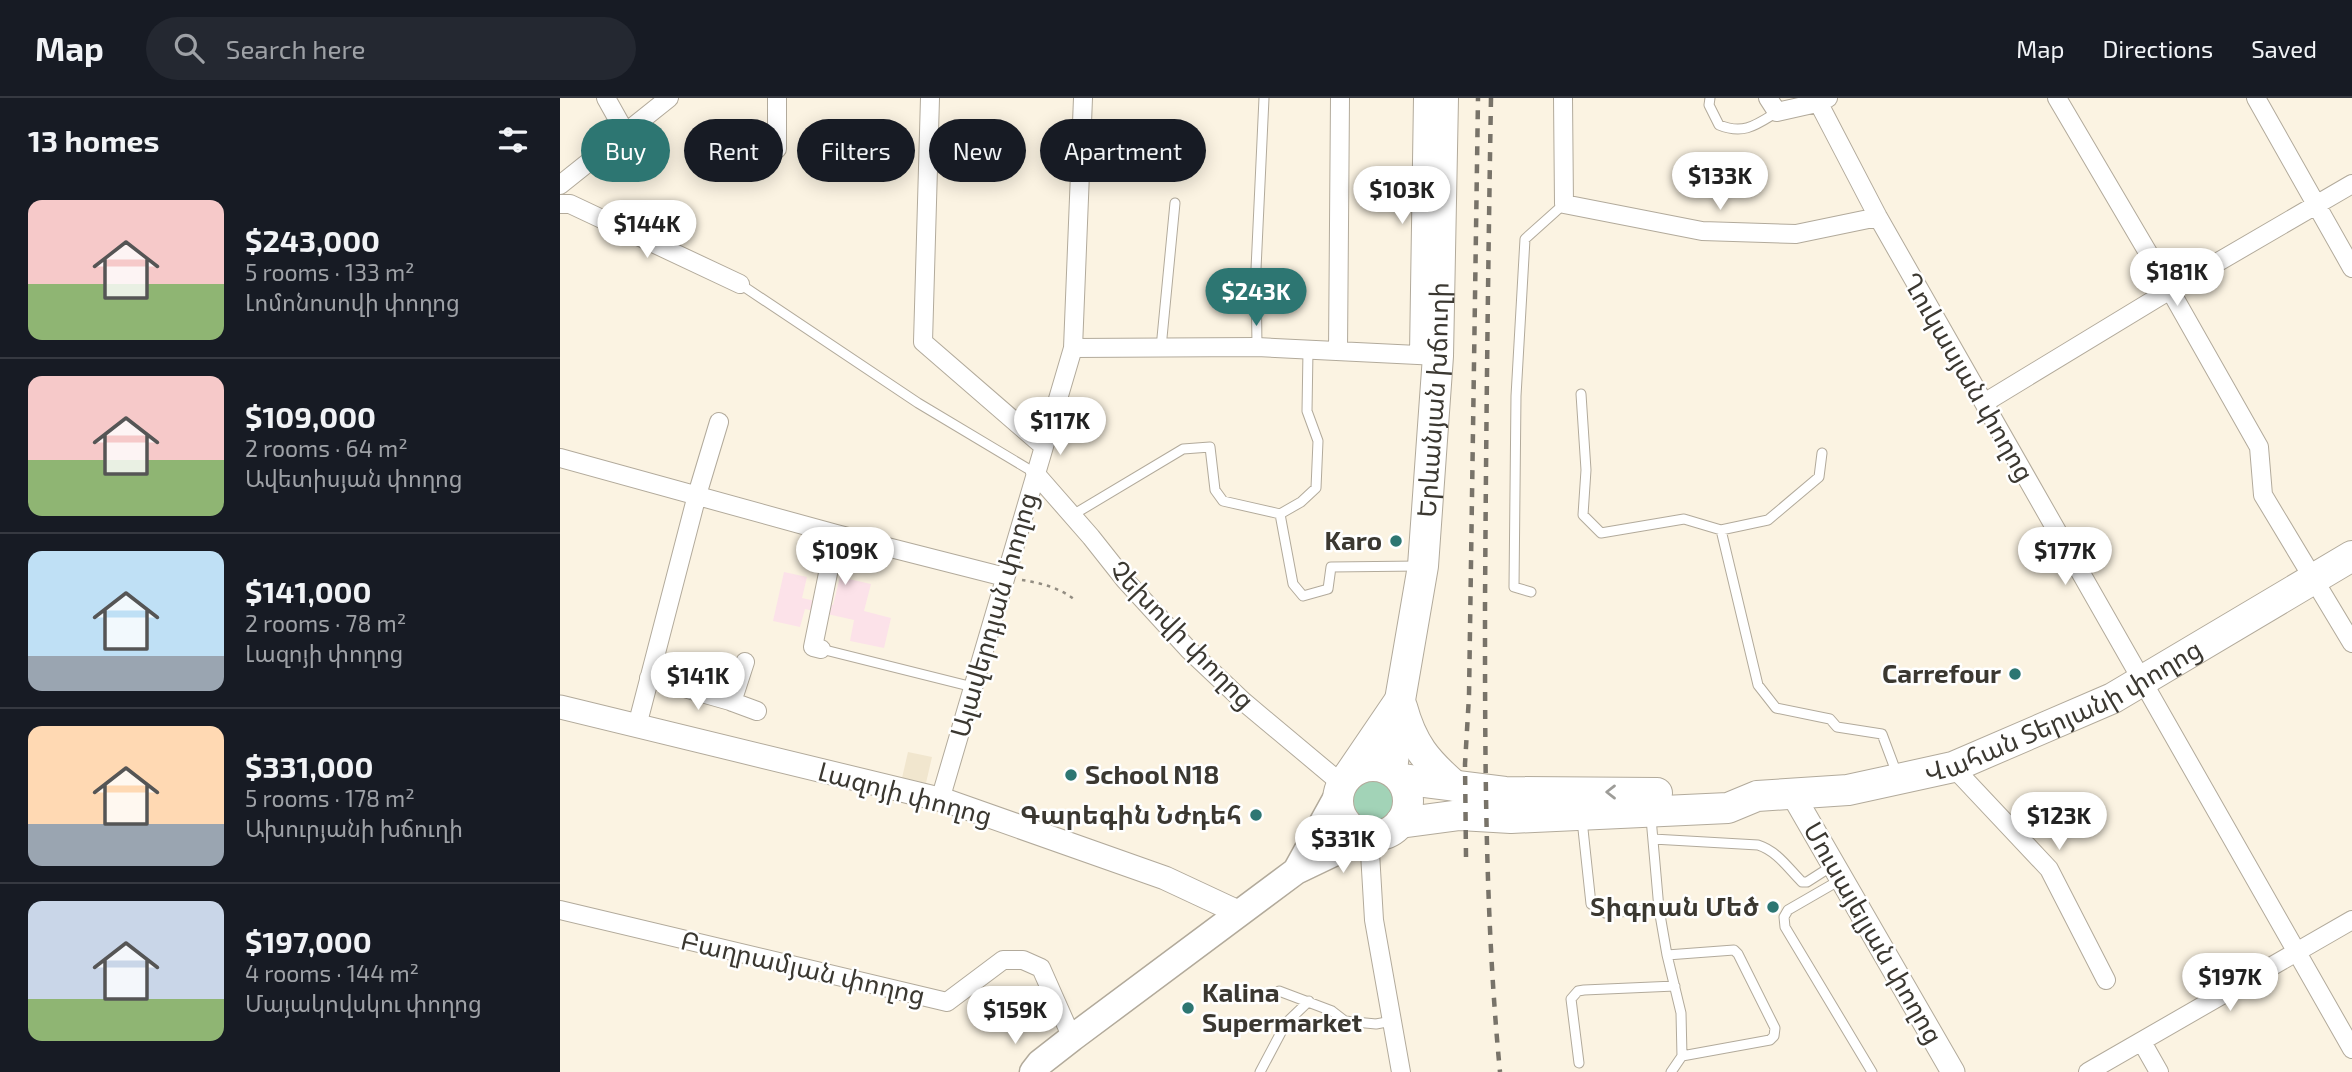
<!DOCTYPE html>
<meta charset="utf-8">
<style>
body{margin:0;font-family:"Exo 2","Noto Sans Armenian",sans-serif;background:#242831;color:#f1f3f6;height:100vh;display:flex;flex-direction:column;font-size:26px;white-space:nowrap}
*{box-sizing:border-box;margin:0}
p{font-size:23px;color:#9ea1a6}
.icon{flex:none;width:38px;height:38px;fill:none;stroke:currentColor;stroke-width:2;stroke-linecap:round;stroke-linejoin:round}
.map{position:relative;flex:1;overflow:hidden}
.details{display:flex;flex-direction:column;background:#171b24;width:560px}
.details>*{flex:none}
.top-card{position:absolute;left:21px;top:21px;width:665px;height:63px;display:flex;gap:14px}
.price{position:absolute;translate:-50% -60px;padding:0 16px;border-radius:24px;background:#fff;color:#222;font-size:23px;line-height:46px;filter:drop-shadow(0 2px 4px #0008)}
.price::after{content:'';position:absolute;left:50%;top:42px;width:21px;height:16px;margin-left:-10px;background:inherit;clip-path:polygon(0 0,100% 0,50% 100%)}
.price.on{background:#2d7672;color:#fff}
ul{padding:0;list-style:none}
li{display:flex;align-items:center;gap:21px;height:175px;padding:0 28px}
li+li{border-top:2px solid #363941}
li span{display:grid;place-items:center;flex:none;width:196px;height:140px;border-radius:14px;color:#555}
li>.icon{margin-inline-start:auto}
span .icon{width:84px;height:84px;fill:#fffc;stroke-width:1}
li b{font-size:30px}
h2{display:flex;justify-content:space-between;align-items:center;height:84px;padding:0 28px;font-size:30px}
.chip{padding:0 24px;border-radius:32px;background:#171b24;box-shadow:0 4px 18px #0003;font-size:24px;line-height:63px}
.chip.on{background:#2d7672;color:#fff}
header{display:flex;align-items:center;gap:42px;box-sizing:border-box;height:98px;padding:0 35px;background:#171b24;border-bottom:2px solid #363941}
header strong{font-size:33px}
nav{display:flex;gap:38px;margin-inline-start:auto;font-size:24px}
.search{width:490px;height:63px;background:#242831;display:flex;align-items:center;gap:18px;box-sizing:border-box;padding:0 24px;border-radius:38px;color:#9ea1a6;font-size:26px}
main{display:flex;flex:1;min-height:0}
.map>svg:first-child{display:block}
.built{fill:#f1e6ce}
.education{fill:#fce2e9}
.green{fill:#a2d3b7}
.lines{fill:none;stroke-linecap:round;stroke-linejoin:round}
.service-casing{stroke:#b2aa9b;stroke-width:11}
.minor-casing{stroke:#b2aa9b;stroke-width:20}
.tertiary-casing{stroke:#b2aa9b;stroke-width:25}
.secondary-casing{stroke:#b2aa9b;stroke-width:29}
.trunk-casing{stroke:#b2aa9b;stroke-width:32}
.path{stroke:#938d82;stroke-width:2.5;stroke-dasharray:3.5 5;stroke-linecap:butt}
.service{stroke:#fff;stroke-width:9}
.minor{stroke:#fff;stroke-width:18}
.tertiary{stroke:#fff;stroke-width:23}
.secondary{stroke:#fff;stroke-width:26}
.trunk{stroke:#fff;stroke-width:30}
.rail{stroke:#787369;stroke-width:4.5;stroke-dasharray:9 9;stroke-linecap:butt}
.oneway{stroke:#9d9c98}
.poi-dot{fill:#2d7672;stroke:#fff;stroke-width:2.5}
.labels{text-anchor:middle;stroke-width:5;stroke-linejoin:round;paint-order:stroke}
.street-label{font-size:26px;fill:#3b3831;stroke:#fff}
.poi-label{font-size:26px;font-weight:bold;fill:#3b3831;stroke:#fff;text-anchor:end}
</style>
<header>
<strong>Map</strong>
<div class="search"><svg class="icon" aria-label="search" viewBox="0 0 24 24"><circle cx="10" cy="10" r="6"/><path d="M15 15l6 6"/></svg>Search here</div>
<nav><a>Map</a><a>Directions</a><a>Saved</a></nav>
</header>
<main>
<section class="details">
<h2>13 homes<svg class="icon" aria-label="filters" viewBox="0 0 24 24"><path d="M4 7h16M4 17h16"/><circle cx="9" cy="7" r="2"/><circle cx="15" cy="17" r="2"/></svg></h2>
<ul>
<li><span style="background:linear-gradient(#f6c9c9 60%,#8fb573 0)"><svg class="icon" aria-label="home" viewBox="0 0 24 24"><path d="M3 11l9-7 9 7M6 9v11h12V9"/></svg></span><div><b>$243,000</b><p>5 rooms · 133 m²</p><p>Լոմոնոսովի փողոց</p></div></li>
<li><span style="background:linear-gradient(#f6c9c9 60%,#8fb573 0)"><svg class="icon" aria-label="home" viewBox="0 0 24 24"><path d="M3 11l9-7 9 7M6 9v11h12V9"/></svg></span><div><b>$109,000</b><p>2 rooms · 64 m²</p><p>Ավետիսյան փողոց</p></div></li>
<li><span style="background:linear-gradient(#bfe0f5 75%,#9aa5b1 0)"><svg class="icon" aria-label="home" viewBox="0 0 24 24"><path d="M3 11l9-7 9 7M6 9v11h12V9"/></svg></span><div><b>$141,000</b><p>2 rooms · 78 m²</p><p>Լազոյի փողոց</p></div></li>
<li><span style="background:linear-gradient(#ffd9b3 70%,#9aa5b1 0)"><svg class="icon" aria-label="home" viewBox="0 0 24 24"><path d="M3 11l9-7 9 7M6 9v11h12V9"/></svg></span><div><b>$331,000</b><p>5 rooms · 178 m²</p><p>Ախուրյանի խճուղի</p></div></li>
<li><span style="background:linear-gradient(#c9d6e8 70%,#8fb573 0)"><svg class="icon" aria-label="home" viewBox="0 0 24 24"><path d="M3 11l9-7 9 7M6 9v11h12V9"/></svg></span><div><b>$197,000</b><p>4 rooms · 144 m²</p><p>Մայակովսկու փողոց</p></div></li>
</ul>
</section>
<div class="map">
<svg width="1792" height="974" viewBox="0 0 1792 974">
<rect width="100%" height="100%" fill="#fbf3e2"/>
<path class="built" d="M348,654L372,659L366,685L342,680Z"/>
<path class="education" d="M224,474L247,479L242,500L273,507L280,479L311,486L304,513L331,520L324,550L290,543L294,522L245,511L240,529L213,523Z"/>
<path class="green" d="M792 703a22 22 0 1 1 44 0a22 22 0 1 1-44 0Z"/>
<g class="lines">
<g class="service-casing">
<path id="service" d="M1150,0L1149,7L1159,27C1184,37 1196,27 1217,14
M180,186L358,305L475,375
M697,249L696,171L704,0
M601,250L615,105
M748,253L747,313L758,343L756,390L741,404L720,416L733,486L743,498L768,491L771,469L860,468
M1021,296L1026,372L1023,417L1041,435L1124,421L1161,432L1208,422L1259,379L1262,355
M511,418L623,351L650,349L655,392L663,403L720,416
M1161,432L1198,587L1216,610L1270,621L1277,629L1322,636L1337,676
M971,494L954,489L956,298L965,141L1004,106
M261,551L413,589
M1091,720L1099,811L1107,857L1121,915L1122,958L1111,974
M1022,722L1031,806L1045,815L1099,811
M1093,741L1198,747C1217,753 1228,770 1242,784H1247L1272,768
M1280,782L1228,812L1224,819L1225,829L1312,974
M1107,857L1174,852L1178,856L1215,930L1214,938L1210,942L1122,958
M719,893L772,913L785,923L816,926L832,923
M1019,965L1011,901L1018,893L1024,892L1115,888
M700,974L726,925L749,903"/>
</g>
<g class="minor-casing">
<path id="minor" d="M46,0L65,34
M370,0L363,244L483,348
M1003,0L1004,106L1142,133L1236,136L1318,119
M1208,0L1217,14L1257,5L1268,0
M1256,0L1318,119L1792,951
M1497,0L1610,192L1699,349L1703,397L1792,545
M1696,0L1792,170
M217,51V0
M0,87L109,0
M0,106H10L180,186
M513,250L697,249L878,258
M778,253L780,0
M859,256L863,0
M1424,305L1610,192L1792,86
M0,360L276,436L445,479
M475,375L531,439L565,482L629,552L684,604L782,686
M261,551L253,549L276,436
M89,580L170,603L197,613
M172,604L185,564
M77,628L137,397L159,324
M1393,669L1489,771L1546,882
M380,702L513,250L523,0
M809,738L814,822L841,974
M0,812L387,904L443,862H463L481,870L512,940
M1582,944L1599,974
M1528,974L1792,822"/>
</g>
<g class="tertiary-casing">
<path id="tertiary" d="M0,609L387,703L605,780L680,815
M1233,697L1393,974"/>
</g>
<g class="secondary-casing">
<path id="secondary" d="M736,773L809,738
M473,974L480,965L512,940L736,773L778,697"/>
</g>
<g class="trunk-casing">
<g id="trunk">
<path d="M842,609C852,646 866,663 895,688"/>
<circle cx="813" cy="703" r="35"/>
<path id="s1" d="M832,673L840,602L863,468L878,258L883,0"/>
<path d="M789,677L838,605"/>
<path d="M841,681L945,694L1097,695"/>
<path id="s2" d="M840,725L900,717L951,720L1168,710L1197,698L1288,692L1393,669L1553,600L1792,458"/>
</g>
</g>
<path class="path" d="M462,482C481,485 501,490 516,503"/>
<use href="#service" class="service"/>
<use href="#minor" class="minor"/>
<use href="#tertiary" class="tertiary"/>
<use href="#secondary" class="secondary"/>
<use href="#trunk" class="trunk"/>
<path class="rail" d="M931,0C928,170 926,339 925,508C925,664 925,819 940,974
M906,759L905,666L909,598L918,0"/>
</g>
<defs><path id="oneway-chevron" d="M-2-3.5L2.5 0L-2 3.5" fill="none" stroke-width="1.6" stroke-linecap="round" stroke-linejoin="round" transform="scale(1.75)"/></defs>
<use class="oneway" href="#oneway-chevron" transform="translate(1051 694) rotate(-180)"/>
<g class="poi-dot">
<circle cx="836" cy="443" r="7"/>
<circle cx="1455" cy="576" r="7"/>
<circle cx="511" cy="677" r="7"/>
<circle cx="696" cy="717" r="7"/>
<circle cx="1213" cy="809" r="7"/>
<circle cx="628" cy="910" r="7"/>
</g>
<g class="labels">
<g class="street-label">
<text transform="translate(1408 279) rotate(60)" y="9">Ղուկասյան փողոց</text>
<text dy="9" stroke="none"><textPath href="#s1" startOffset="374">Երևանյան խճուղի</textPath></text>
<text transform="translate(434 517) rotate(-74)" y="9">Ալավերդյան փողոց</text>
<text transform="translate(622 537) rotate(46)" y="9">Չեխովի փողոց</text>
<text dy="9" stroke="none"><textPath href="#s2" startOffset="682">Վահան Տերյանի փողոց</textPath></text>
<text transform="translate(345 696) rotate(15)" y="9">Լազոյի փողոց</text>
<text transform="translate(1313 835) rotate(60)" y="9">Մուսայելյան փողոց</text>
<text transform="translate(243 870) rotate(13)" y="9">Բաղրամյան փողոց</text>
</g>
<g class="poi-label">
<text x="822" y="452">Karo</text>
<text x="1441" y="585">Carrefour</text>
<text x="525" y="686" text-anchor="start">School N18</text>
<text x="682" y="726">Գարեգին Նժդեհ</text>
<text x="1199" y="818">Տիգրան Մեծ</text>
<text x="642" y="904" text-anchor="start">Kalina<tspan x="642" dy="30">Supermarket</tspan></text>
</g>
</g>
</svg>
<b class="price" style="left:1160px;top:114px">$133K</b>
<b class="price" style="left:842px;top:128px">$103K</b>
<b class="price" style="left:87px;top:162px">$144K</b>
<b class="price" style="left:1617px;top:210px">$181K</b>
<b class="price on" style="left:696px;top:230px">$243K</b>
<b class="price" style="left:500px;top:359px">$117K</b>
<b class="price" style="left:285px;top:489px">$109K</b>
<b class="price" style="left:1505px;top:489px">$177K</b>
<b class="price" style="left:138px;top:614px">$141K</b>
<b class="price" style="left:1499px;top:754px">$123K</b>
<b class="price" style="left:783px;top:777px">$331K</b>
<b class="price" style="left:1670px;top:915px">$197K</b>
<b class="price" style="left:455px;top:948px">$159K</b>
<div class="top-card">
<a class="chip on">Buy</a>
<a class="chip">Rent</a>
<a class="chip">Filters</a>
<a class="chip">New</a>
<a class="chip">Apartment</a>
</div>
</div>
</main>
